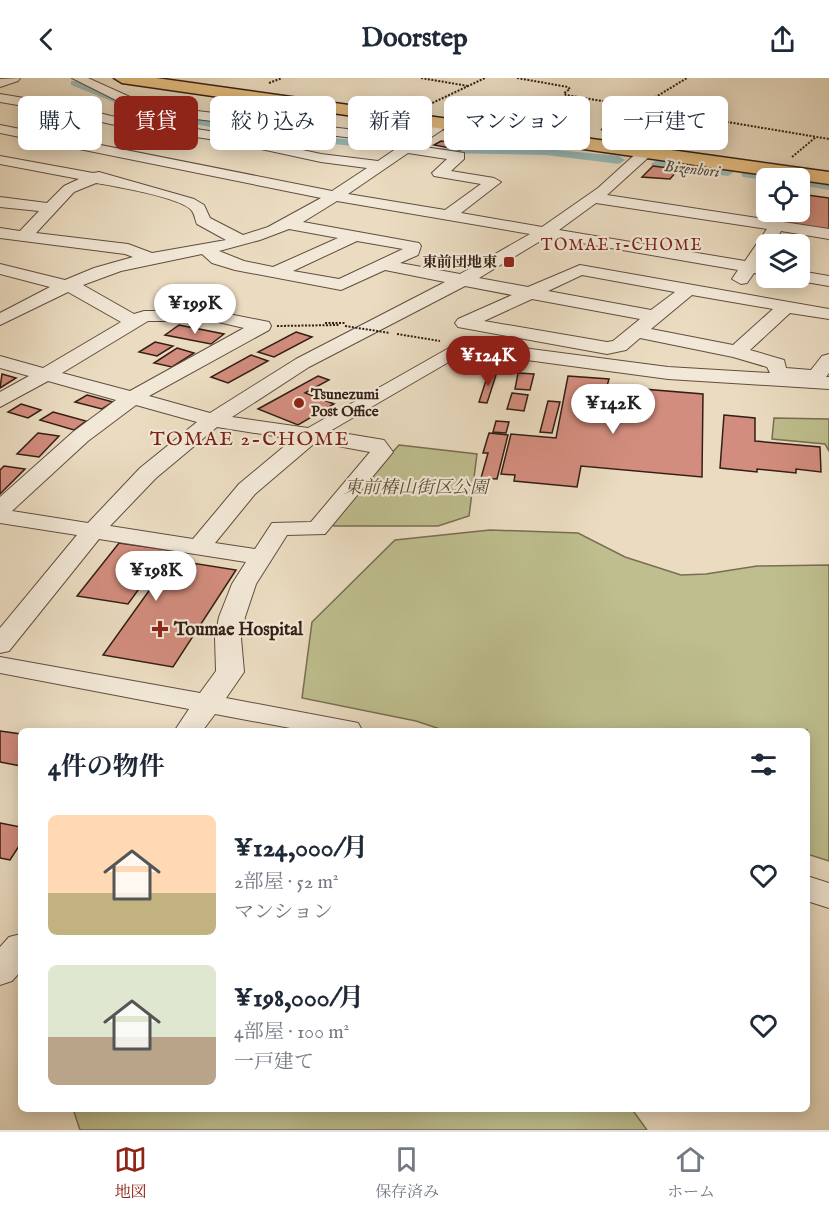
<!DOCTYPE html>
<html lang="ja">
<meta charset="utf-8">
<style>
body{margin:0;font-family:"IM FELL English","Noto Serif JP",serif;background:#f6f6f7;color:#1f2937;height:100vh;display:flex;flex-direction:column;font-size:22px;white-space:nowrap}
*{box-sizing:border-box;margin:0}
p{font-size:20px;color:#747a83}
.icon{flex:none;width:33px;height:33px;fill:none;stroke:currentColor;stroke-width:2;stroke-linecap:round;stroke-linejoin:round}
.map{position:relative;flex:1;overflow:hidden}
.side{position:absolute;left:18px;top:650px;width:792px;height:384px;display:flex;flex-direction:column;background:#fff;border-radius:9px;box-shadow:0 3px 15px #0003}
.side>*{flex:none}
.guide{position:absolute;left:18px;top:18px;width:794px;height:54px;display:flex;gap:12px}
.controls{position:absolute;left:756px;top:90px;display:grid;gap:12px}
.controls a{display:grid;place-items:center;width:54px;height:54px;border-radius:9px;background:#fff;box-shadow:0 3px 15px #0003;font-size:30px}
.price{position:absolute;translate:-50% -51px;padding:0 14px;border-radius:21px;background:#fff;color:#222;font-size:20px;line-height:39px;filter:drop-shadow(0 2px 3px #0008)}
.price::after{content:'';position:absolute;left:50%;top:36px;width:18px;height:14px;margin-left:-9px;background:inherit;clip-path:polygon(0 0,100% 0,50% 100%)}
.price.selected{background:#8f2418;color:#fff}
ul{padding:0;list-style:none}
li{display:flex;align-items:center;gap:18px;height:150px;padding:0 30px}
li span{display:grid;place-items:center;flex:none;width:168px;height:120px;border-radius:9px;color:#555}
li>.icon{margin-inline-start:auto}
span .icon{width:72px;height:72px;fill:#fffc;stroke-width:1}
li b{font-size:26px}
h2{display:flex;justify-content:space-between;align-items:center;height:72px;padding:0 30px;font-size:26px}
.chip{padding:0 21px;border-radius:9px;background:#fff;box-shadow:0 3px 15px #0003;font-size:21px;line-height:54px}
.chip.selected{background:#8f2418;color:#fff}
header{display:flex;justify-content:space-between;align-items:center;height:78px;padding:0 30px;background:#fff;font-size:27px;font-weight:800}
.menu{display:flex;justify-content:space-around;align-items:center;height:84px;border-top:2px solid #e0e1e3;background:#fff;font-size:16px;color:#747a83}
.menu a{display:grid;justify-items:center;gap:3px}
.menu .selected{color:#8f2418}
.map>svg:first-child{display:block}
.green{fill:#bebe8e;stroke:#786e52;stroke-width:1.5}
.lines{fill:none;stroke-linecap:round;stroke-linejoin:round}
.canal{fill:#99bab7;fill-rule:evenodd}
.building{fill:#d38d7e;stroke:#331f15;stroke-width:1.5}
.minor-casing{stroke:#614e40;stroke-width:2}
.highway-casing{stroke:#331f15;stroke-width:3}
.path{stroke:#331f15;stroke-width:2;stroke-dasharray:2 1.5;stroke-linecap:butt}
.minor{fill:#f2e8d7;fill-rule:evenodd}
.highway{fill:#e6be80;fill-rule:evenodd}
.path-bridge{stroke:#331f15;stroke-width:2;stroke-dasharray:2 1.5;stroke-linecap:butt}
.poi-dot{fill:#8f2418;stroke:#f2e8d7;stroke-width:2}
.labels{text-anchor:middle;stroke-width:4.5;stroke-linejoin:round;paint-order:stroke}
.far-poi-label{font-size:15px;font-weight:bold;fill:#331f15;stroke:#f2e8d7;text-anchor:end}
.far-water-label{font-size:16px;font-style:italic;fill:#524e46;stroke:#f2e8d7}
.far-neighbourhood-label{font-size:16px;letter-spacing:1.5px;fill:#7a1f14;stroke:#f2e8d7}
.park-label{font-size:18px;font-style:italic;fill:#5d4f39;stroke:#f2e8d7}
.poi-label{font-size:18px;font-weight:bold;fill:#331f15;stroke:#f2e8d7;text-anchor:start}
.neighbourhood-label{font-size:20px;letter-spacing:1.5px;fill:#7a1f14;stroke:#f2e8d7}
</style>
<header><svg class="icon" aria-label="back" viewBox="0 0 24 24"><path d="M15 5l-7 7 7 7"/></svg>Doorstep<svg class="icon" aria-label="share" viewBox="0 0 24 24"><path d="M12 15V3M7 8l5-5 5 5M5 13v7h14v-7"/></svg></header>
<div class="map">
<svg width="829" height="1052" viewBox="0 0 829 1052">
<rect width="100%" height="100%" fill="#ebdcc1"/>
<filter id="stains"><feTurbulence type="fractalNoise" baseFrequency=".00333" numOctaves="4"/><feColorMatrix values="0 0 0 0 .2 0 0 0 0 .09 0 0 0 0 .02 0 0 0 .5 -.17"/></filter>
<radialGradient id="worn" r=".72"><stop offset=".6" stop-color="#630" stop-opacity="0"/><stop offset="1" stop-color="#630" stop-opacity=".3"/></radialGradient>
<path class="green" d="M774,340L829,341V373L825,366L772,361Z
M399,367L477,376L469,438L438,448H334L330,443Z
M490,452L578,455L625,479L681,497L706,496L757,488L829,487V783L807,776V652H443L416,643L302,620L312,544L395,462Z
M631,1030L647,1052H80L73,1031Z"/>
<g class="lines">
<path class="canal" d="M71,3H79L152,32L278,55L398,66L404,69L398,72L278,61L149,38L71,7Z
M436,70L546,71L619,78L625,82L619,86L546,77L440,75L434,72Z
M657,82L728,90L734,94L728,98L653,89L651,86Z
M747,92L782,96L788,100L766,102L743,99L741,96Z
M800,99L829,104V112L800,107V100H796Z"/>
</g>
<path class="building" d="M441,63L467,67L460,72L434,67Z
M653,88L676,91L677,93L670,101L642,99Z
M800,116L829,120V153L765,143L772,134H800Z
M179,247L224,256L211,266L165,257Z
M296,254L312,259L274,279L258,274Z
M155,264L173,268L157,278L139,274Z
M177,270L194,275L172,289L154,285Z
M251,277L268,283L228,305L211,299Z
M489,293L497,294L487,325L479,324Z
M518,295L534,296L530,312L515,311Z
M2,296L16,300L0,310Z
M318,298L329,302L305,315L334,326L298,347L258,331Z
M568,298L609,301L607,308L703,316L702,399L581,388L577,409L514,403L515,397L501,396L511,356L556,360Z
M512,315L528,317L524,333L507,331Z
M87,317L113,324L102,331L75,324Z
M548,323L560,324L552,355L540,354Z
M21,326L41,332L28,340L8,334Z
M53,334L86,343L74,352L40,342Z
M724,337L755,340V363L820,369L821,394L796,391V395L757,391V394L720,390Z
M496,343L509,344L506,355L493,354Z
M38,355L59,358L39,379L17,376Z
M489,355L508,357L497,401L481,400L488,375H483Z
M4,388L25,391L0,416V392Z
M119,465L169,472L147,503L156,504L173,482L236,492L173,589L103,577L151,510L141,508L128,526L77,518Z
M0,653L21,656V688L0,684Z
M0,745L21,749V765L10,782L0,780Z"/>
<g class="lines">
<g class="minor-casing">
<path id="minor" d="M20,0L18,3L0,9V1Z
M72,0H88L130,19L172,30L413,59L438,42H448V48L418,68L464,75V81L451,93L494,100L501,104L461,135L542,149L598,110L641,71H651V77L607,117L829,151V161L781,153L773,166H766V176L760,186L766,187V197L754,195L747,205L741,206L732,201L738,192L547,159L479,200L528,209L580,187L829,231V241L790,235L750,272L784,282L786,290L811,292L822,278L829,276V295L826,299H829V311L668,301L466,274L330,353L384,362L393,374L325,456L287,457L256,506L245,539L241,560L244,594L226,620L348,643L358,645L362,652H301L215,636L203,652H175L189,631L0,595V579L200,615L216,593L215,560L219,539L232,506L246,484L99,461L9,573L0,575V550L77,457L0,445V419L73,354L116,322L48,303L0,329V314L29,298L0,290V278L43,290L121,244L68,214L0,247V235L50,209L0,196V186L65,202L94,190L133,179L125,176L0,160V150L20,153L39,133L0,129V119L47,125L64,108L79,101L0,86V78L93,95L99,94L194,121L204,127L210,140L243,157L268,149L321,120L0,55V47L332,113L367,90L321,84L229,64L110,46L71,36L0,24V16L72,28L111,38L229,56L321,76L378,83L403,66L171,38L122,25ZM408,75L447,81L432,95L434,98L481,106L445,132L348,116ZM96,105C113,108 184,120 192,133C195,137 195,142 197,146L226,162L152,175L128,166L36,155L74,114ZM337,123L530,156L460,196L400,185L418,177L421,168L419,165L303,144ZM596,125L767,151L745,183L559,152ZM289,151L338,160L273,189L244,183L219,173L260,162ZM357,163L403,171L339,201L293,193ZM202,176L212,185L235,192L341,212L385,192L445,204L296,281L210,335L149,318L269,252L271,248L269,244L214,233H144L134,236L83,207L121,193ZM582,197L675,214L651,232L548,213ZM465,208L512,217L458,241L455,245L458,249L607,276L626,272L640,260L733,279L767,289L770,295L668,289L463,262L308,350L232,339L309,289ZM692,217L773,231L733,267L651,251ZM532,221L640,241L613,263L607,264L484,243ZM148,243H214L244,250L130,313L62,295ZM136,327L197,344L140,390L88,445L12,433L88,363ZM217,349L293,361L239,406L193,461L110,448L156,400ZM316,364L370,374L311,444L272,445L255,471L215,465L255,416Z
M800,193L829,198V208L794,202L792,200H800Z
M807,798L829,805V830L807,823Z
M21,856V893L12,903L0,907V869L9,859Z"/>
</g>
<g class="highway-casing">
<path id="highway" d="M114,0H156L829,94V106L122,5Z"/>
</g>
<path class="path" d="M421,0L468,8
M517,0L568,9L570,11L564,15L566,17L829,61
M269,5L282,0
M426,28L485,0
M601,52L687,0
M792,79L816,59
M325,245H345
M277,248L339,247
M397,256L440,263"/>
<use href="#minor" class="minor"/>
<use href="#highway" class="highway"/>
<path class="path-bridge" d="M345,248L390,255"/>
</g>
<g class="poi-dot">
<rect x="503" y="178" width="12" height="12" rx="3"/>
<circle cx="299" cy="325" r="6"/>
<path d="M157 542h6v6h6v6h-6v6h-6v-6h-6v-6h6z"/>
</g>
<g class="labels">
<g class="far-poi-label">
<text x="497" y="189">東前団地東</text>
<text x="311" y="321" text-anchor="start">Tsunezumi<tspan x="311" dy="17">Post Office</tspan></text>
</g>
<g class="far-water-label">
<text transform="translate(692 90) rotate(6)" y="6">Bizenbori</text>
</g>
<g class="far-neighbourhood-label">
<text x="622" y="172">TOMAE 1-CHOME</text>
</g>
<g class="park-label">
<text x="416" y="415">東前椿山街区公園</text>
</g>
<g class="poi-label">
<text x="174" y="557">Toumae Hospital</text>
</g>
<g class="neighbourhood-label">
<text x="250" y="367">TOMAE 2-CHOME</text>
</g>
</g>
<rect width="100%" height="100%" filter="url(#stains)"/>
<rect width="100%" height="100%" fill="url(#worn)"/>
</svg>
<div class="controls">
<a><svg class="icon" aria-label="locate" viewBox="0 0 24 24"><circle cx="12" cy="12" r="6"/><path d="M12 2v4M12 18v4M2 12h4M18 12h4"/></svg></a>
<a><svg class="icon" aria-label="layers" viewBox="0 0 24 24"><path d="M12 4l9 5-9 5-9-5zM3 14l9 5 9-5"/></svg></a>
</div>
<b class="price" style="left:195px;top:257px">¥199K</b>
<b class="price selected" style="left:488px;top:309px">¥124K</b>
<b class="price" style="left:613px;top:357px">¥142K</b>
<b class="price" style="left:156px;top:524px">¥198K</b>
<div class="guide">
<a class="chip">購入</a>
<a class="chip selected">賃貸</a>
<a class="chip">絞り込み</a>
<a class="chip">新着</a>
<a class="chip">マンション</a>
<a class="chip">一戸建て</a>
</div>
<section class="side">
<h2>4件の物件<svg class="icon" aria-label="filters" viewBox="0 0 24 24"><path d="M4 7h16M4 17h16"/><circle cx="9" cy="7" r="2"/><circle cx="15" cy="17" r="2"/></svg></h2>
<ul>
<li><span style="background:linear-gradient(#ffd9b3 65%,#c2b280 0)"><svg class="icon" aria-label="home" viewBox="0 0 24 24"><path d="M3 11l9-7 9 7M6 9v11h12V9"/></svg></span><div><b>¥124,000/月</b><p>2部屋 · 52 m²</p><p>マンション</p></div><svg class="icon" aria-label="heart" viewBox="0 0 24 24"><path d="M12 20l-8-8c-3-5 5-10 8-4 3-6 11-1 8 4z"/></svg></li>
<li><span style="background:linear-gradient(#dfe7d0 60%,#b9a48a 0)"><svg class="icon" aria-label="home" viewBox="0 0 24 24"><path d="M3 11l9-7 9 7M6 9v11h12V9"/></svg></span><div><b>¥198,000/月</b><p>4部屋 · 100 m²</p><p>一戸建て</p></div><svg class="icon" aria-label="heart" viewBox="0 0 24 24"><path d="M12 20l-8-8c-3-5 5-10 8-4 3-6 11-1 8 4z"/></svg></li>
</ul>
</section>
</div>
<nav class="menu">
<a class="selected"><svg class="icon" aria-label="map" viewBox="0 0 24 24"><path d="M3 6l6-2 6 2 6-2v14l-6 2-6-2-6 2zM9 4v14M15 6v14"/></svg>地図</a>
<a><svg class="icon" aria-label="saved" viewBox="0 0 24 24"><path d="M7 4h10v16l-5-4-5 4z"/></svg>保存済み</a>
<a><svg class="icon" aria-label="home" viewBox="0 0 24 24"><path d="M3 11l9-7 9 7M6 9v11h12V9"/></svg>ホーム</a>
</nav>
